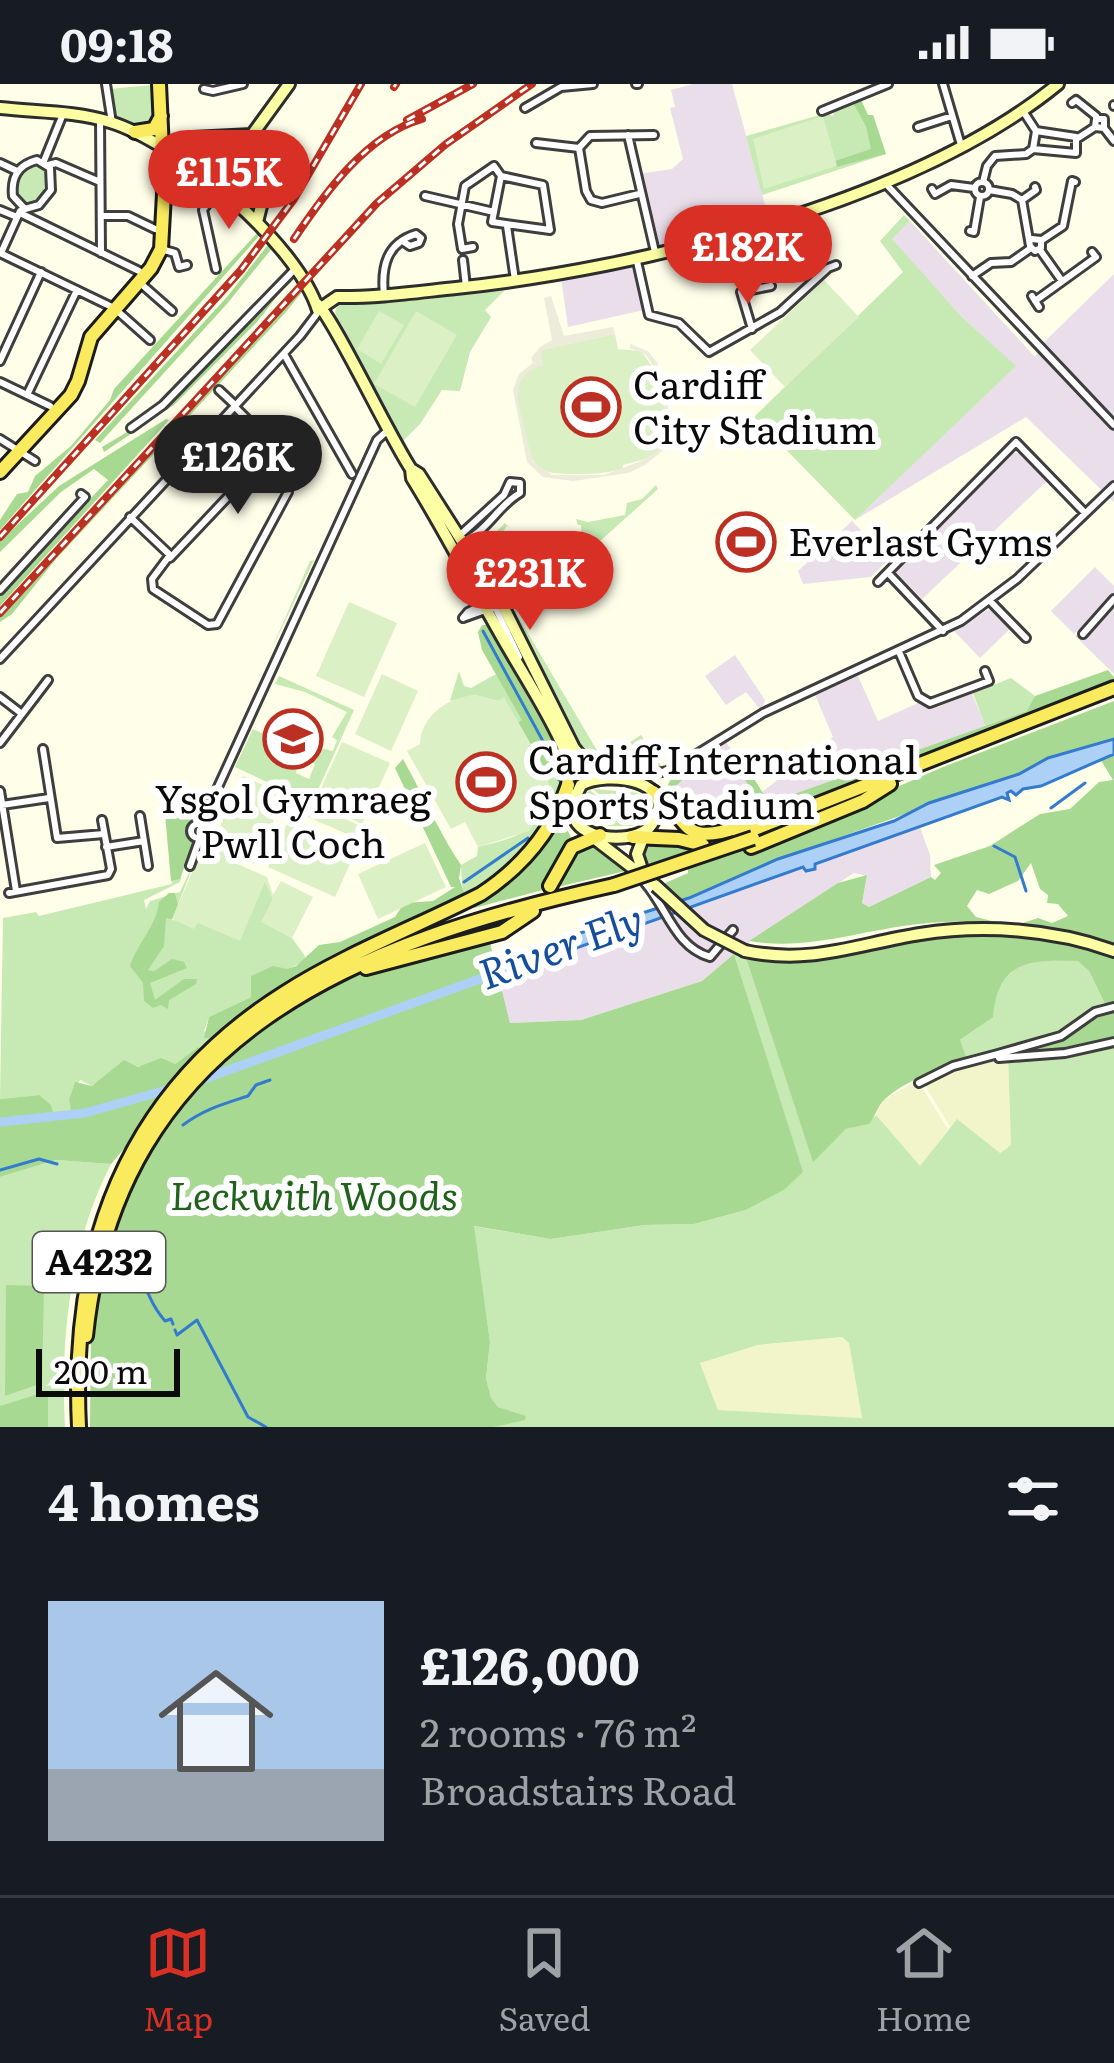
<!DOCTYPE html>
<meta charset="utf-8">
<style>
body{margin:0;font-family:Literata,serif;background:#242831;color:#f1f3f6;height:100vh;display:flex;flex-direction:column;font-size:45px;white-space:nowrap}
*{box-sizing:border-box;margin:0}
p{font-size:39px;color:#9ea1a6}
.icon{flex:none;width:66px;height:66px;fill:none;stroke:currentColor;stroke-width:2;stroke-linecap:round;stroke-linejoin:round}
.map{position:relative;height:1343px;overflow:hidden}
.details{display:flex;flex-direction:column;background:#171b24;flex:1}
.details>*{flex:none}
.scale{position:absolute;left:36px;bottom:30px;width:144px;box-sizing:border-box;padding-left:12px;border:6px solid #0b0b0b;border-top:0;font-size:33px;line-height:42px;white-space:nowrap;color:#0b0b0b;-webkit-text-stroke:9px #fff;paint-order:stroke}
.price{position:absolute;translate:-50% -102px;padding:0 27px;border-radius:42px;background:#d93025;color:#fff;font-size:39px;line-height:78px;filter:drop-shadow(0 3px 6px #0008)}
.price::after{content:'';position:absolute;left:50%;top:72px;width:36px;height:27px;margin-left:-18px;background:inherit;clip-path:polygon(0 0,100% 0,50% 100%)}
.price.on{background:#222;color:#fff}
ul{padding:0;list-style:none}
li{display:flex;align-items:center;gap:36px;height:300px;padding:0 48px}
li+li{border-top:3px solid #363941}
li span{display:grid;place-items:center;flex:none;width:336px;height:240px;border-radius:0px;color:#555}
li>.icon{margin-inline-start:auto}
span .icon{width:144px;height:144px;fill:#fffc;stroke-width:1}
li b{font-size:51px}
h2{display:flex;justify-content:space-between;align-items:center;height:144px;padding:0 48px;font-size:51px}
.status{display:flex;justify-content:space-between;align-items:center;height:84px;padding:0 60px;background:#171b24;direction:ltr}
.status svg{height:33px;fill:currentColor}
.dock{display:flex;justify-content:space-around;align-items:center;height:168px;border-top:3px solid #363941;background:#171b24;font-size:33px;color:#9ea1a6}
.dock a{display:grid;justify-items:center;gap:6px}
.dock .on{color:#d93025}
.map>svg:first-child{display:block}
.industrial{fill:#eadeea}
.farmland{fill:#f2f4c9}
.green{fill:#c7e9b3;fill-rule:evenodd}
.forest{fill:#a8d992}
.pitch{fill:#dbf0c5}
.plaza{fill:#edebd9}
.water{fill:#add1f6;stroke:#337bce;stroke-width:3}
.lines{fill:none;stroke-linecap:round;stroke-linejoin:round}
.stream{stroke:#337bce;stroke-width:3}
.river{stroke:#add1f6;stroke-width:9}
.street-casing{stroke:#3e3e3e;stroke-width:12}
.secondary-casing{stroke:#2d2d2d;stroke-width:16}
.primary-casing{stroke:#1c1c1c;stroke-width:18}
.street{stroke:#fff;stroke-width:6}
.secondary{stroke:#fdffa4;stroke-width:10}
.primary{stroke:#faea5d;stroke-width:12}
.rail-casing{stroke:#bb3022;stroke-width:8}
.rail{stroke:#fff;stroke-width:3;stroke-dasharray:9;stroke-linecap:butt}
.secondary-bridge-casing{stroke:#2d2d2d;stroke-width:16;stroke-linecap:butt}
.primary-bridge-casing{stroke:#1c1c1c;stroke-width:18;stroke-linecap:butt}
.secondary-bridge{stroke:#fdffa4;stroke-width:10}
.primary-bridge{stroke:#faea5d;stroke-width:12}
.labels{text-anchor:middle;stroke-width:12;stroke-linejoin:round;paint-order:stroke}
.shield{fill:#fff;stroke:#545454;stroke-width:3}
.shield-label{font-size:36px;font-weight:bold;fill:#0b0b0b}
.poi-label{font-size:39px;fill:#0b0b0b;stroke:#fff;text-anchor:start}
.park-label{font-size:39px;font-style:italic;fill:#20621b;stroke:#fff}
.water-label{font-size:42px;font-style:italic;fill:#144e9c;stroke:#fff}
</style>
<div class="status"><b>09:18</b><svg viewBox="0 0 49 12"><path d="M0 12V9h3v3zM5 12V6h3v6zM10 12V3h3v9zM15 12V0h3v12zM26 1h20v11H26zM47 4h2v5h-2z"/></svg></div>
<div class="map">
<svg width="1114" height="1343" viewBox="0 0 1114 1343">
<rect width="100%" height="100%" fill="#fffee9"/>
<path class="industrial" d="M693,0H732L768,132L657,164L638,90L672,85L683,75L670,24L675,23L671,6Z
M910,137L1035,273L1043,259L1114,190V418L1026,333L855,436L1015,282L962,233L891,155Z
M632,178L644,226L568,243L561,194Z
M1013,369H1019L1047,397L922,515L896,488L897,483Z
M852,437L889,475L871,493L803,500L798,487Z
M1095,483L1114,502V509L1074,550L1051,527Z
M1114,512V590L1075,552Z
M989,525L1012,543L980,574L954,547Z
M735,571L765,616L763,622L759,624L746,608L726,621L705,592Z
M858,592L878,637L918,619L938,623L972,609L985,642L747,727L738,723L715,738L700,739L675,701L679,687L725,657L762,708L833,653L815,611Z
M920,743L930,771L931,793L869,823L862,819L867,792L854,789L750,857L746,874L734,870L702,897L581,936L510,939L498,893Z"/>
<path class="farmland" d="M1008,972L1011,1061L999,1069L957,1036L950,1043L924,1000L949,985L978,975Z
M911,1000L921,1002L948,1045L920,1083L876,1031L882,1017Z
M842,1253L849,1259L862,1334L718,1326L700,1278L759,1261Z"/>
<path class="green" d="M152,1V41L142,44L116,34L109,5Z
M860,14L868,31H873L886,70L762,111L746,52L827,29L833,32L836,24Z
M39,81L48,88V106L38,120L25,122L17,114L16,99L26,84Z
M904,131L910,137L892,155L962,233L1016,282L855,436L754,333L903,188L880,157Z
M509,202L485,226L491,233L470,268L460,307L442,306L420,340L401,359L338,241C335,232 332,224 343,219Z
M656,401L658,405L598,459H582L581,441H578L576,435L588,438L625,431L627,419L642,415Z
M505,439L510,444L507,442L501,450L502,456L526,467L554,471L560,461H572L573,458L579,462L572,472L545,484L542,481V485L532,489L541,481V474L519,468L509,472L496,456L486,463V471L478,466Z
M314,476L269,571L310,477Z
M530,511L519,520L516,529L599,670L609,672L641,651L662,683C643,689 613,690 596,679C576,668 528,556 514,529L519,517Z
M459,587L464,602L471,604L496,590L523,636L518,639L504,614L498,617L475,611L450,617Z
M279,592L354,626L312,719L235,683L253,645L277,656L278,663L292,669L283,679L294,684V670L299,673L296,689L309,695L315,680L302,674L308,661L333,667L337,656L332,653L347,628L305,608L275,600Z
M1011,594L1035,612L1028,627L985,642L973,609Z
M550,685L557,695L562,694C552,749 509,785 463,815L461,781L477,772L478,763C513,755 534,749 551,715L546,687Z
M593,705L640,709L646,717L644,733L634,742H608L611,721Z
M590,706L609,723L606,741C589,740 580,731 582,714Z
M197,772L172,836L197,838L265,796L273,815L262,838L292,854L305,872L304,877L253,903L251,913L209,933L204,947L219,954L207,967L198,963L175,980L118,984L92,1002L80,996L69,1016L73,1029L54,1032L39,1011L0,1015L3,834L36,828L39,832L172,800L171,781L184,779L180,798L144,816L146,825L150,817L180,808Z
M734,870L746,874L813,1077L846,1045L868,1040L876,1031L920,1082L957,1035L1000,1069L1011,1061L1008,972L1114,963V1343H494L526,1333L498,1323L491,1315L486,1294L490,1258L473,1142L551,1155L645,1141L694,1140L746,1126L784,1106L802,1088ZM842,1253L849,1259L862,1334L718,1326L700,1279L758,1261Z
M1078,876L1089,887L1106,922C1091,926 1086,937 1073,944C1043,963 1001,967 967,976L959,957L992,933C999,876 1030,876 1078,876Z
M56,1076L111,1080C70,1159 60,1255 65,1343H0V1093Z"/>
<path class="forest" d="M860,14L868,31H873L886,70L836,83L832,78L871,65L866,42L853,19Z
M258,148L260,151L0,446V436L17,410L28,408L35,392L71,362L110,316L114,305Z
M270,158L274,162L226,221L100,359L95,356L227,213Z
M293,192L257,238L174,321L104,368L102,363L151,334L180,309Z
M300,205L302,208L286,228L56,475L12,530L0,538V530Z
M166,335L169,336L0,522V510L108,396L94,385L61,408L0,468V457L59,402Z
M482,541H488L552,656L560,673V695L550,686L546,687L518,639L522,636L482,566L478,548Z
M1108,586L1114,593V602L903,684L723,746L693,744L664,708L671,695L682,688V696L676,702L700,738H716L739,723L748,726L762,721L733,678V670L737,667L769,719L1027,627L1035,612Z
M1114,617V656L1048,674L1019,690L778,775L681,817L663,800L688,789V782L723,769L759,763L943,683Z
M1114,670V865L1002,846L1038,834L1052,839L1068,832L1058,820L1047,819L1048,811L1040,805L1031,779L1018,797L989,810L977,806L967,822L976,833L996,838C971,838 945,837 919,840C861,846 809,867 749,857L838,799L867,791L862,819L869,823L931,793L935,796L941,789L934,781L990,762L1040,730L1070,725L1099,698L1113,696L1100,675Z
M403,675C423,711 441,752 461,781L459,794L465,812L316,891L219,954H204L209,933L251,913V892L273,882L287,885L296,882L319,861L340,858L395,833L404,819L433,817L455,803H451L395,684Z
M171,723L188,725L196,734L187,740L194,757L180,795L171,797L165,730Z
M562,736L572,755L543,806L474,824L473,818L522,785Z
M652,758L699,763L646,781L644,770Z
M583,764H596L630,786L553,804L576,766Z
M169,809H175L178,821L172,835L166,834L164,862L148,886L154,887L172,875L184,878L187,884L150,899L155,916L184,895H197L196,900L169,916L168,925L161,921L153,924L144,917L143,899L130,882C138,858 156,843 159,818Z
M977,849L1077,858L1114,872V921L1106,922L1089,887L1078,877C1030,876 998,876 993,933L960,956L967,976C941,984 906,996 885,1015C877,1022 876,1032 869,1040L846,1045L813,1078L746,874L809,875L925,853Z
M489,855L510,939L581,936L702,897L734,870L803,1088L784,1106L746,1126L694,1140L645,1141L551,1155L474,1142L490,1258L486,1294L491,1314L498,1323L526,1332L525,1336L494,1343H90L91,1243L112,1148L149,1068L192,1005L266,933L384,879Z
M1106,924H1114V955L1063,966L1010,970L1061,953Z
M198,963L207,967L111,1080L56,1076L0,1093V1015L39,1011L51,1021L54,1032L72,1030L69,1016L75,998L92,1002L124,976L138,983L161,974L175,980Z
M6,1201L44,1202L42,1299L5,1312Z
M48,1307V1343H0V1322Z"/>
<path class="pitch" d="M823,32L837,82L764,105L753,55Z
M824,196L859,233L785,303L750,266Z
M379,227L404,241L381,280L357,265Z
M416,227L457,251L415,323L374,300Z
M615,250L618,265L640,267C657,280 674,338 665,358C657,374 638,377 623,381V385C606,389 594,390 580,390C539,390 533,389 523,345C521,333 515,318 517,306C520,288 536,287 540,266Z
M349,518L397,539L364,613L316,592Z
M382,590L418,607L391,667L355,650Z
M475,611L498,617L504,613L546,687L551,715L529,747L478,763L465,738L451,745L407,667L420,660C421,632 448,613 475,611Z
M342,658L390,679L362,740L315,718Z
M243,692L285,711L254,780L229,769L226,775L267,793L273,811L281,797L313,813L292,854L261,838L273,815L265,798L240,857L198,839L194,845L172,835L204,761L224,769L212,760Z
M313,721L361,742L356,754L308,733Z
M287,740L354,771L335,813L268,783Z
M425,759L446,803L378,835L358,790Z"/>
<path class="plaza" d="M551,212L564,252L613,243L615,250L541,266L543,281L530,286L520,298L517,314L533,378L552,391H604L641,377L661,364L668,342L655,285L646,271L630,264V260L648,267L658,280L672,341L667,363L645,381L628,389L573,397L543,393L527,378L513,306L519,290L533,279L531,274L540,263L552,256L544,214Z"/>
<path class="water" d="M1114,655V670L1041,702L1023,705L1016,711L1011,707L1007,709L1009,716L1002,713L815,780V785L806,787L803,783L501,891L497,882L571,852L689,814L778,775L894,737L929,719L1019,690L1048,674Z"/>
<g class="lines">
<path class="stream" d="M483,547L557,683L559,696
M1051,724L1085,699
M994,762L1015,773L1026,807
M464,798L528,754
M183,1041C204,1025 224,1020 248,1012L256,1001L270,996
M0,1086L39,1075L57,1080
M112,1191C162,1206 138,1205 165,1237L171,1235L173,1240
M175,1246L177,1251L197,1236L248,1333L266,1343"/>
<path class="river" d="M193,999L510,884
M0,1038L85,1029L177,1003"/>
<g class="street-casing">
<path id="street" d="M106,0L112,39
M636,0H638
M943,0L961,61
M204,5L213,7L243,0
M1072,19L1076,16L1096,32
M1114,21V22
M525,24L561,3L593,0
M822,27L888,0
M1023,27L1036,47
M100,36L101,169
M918,43L952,32
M1104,44L1114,57
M1036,47L1076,53V69L1033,65Z
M628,51L655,168
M223,52L224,86
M1078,54L1095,43L1104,44V35H1096L1095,43
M536,59L579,64L590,52L654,51
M579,64L586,107L591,116L602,119L639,110
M37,76L50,84L51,106L39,121L25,125L13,112C11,93 18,81 37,76Z
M44,77L63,30
M0,79L17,87
M48,81L56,79L100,98
M975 105a7 7 0 1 1 14 0a7 7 0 1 1-14 0Z
M983,98L987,82L995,72L1026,70L1033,65
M885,99L1114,341
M932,105L935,110L951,101L974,104
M989,106L1012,110L1022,116L1030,162L1035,167L1041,164V156L1032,155
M425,112L494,128
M1022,116L1036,106L1035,103
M0,126L17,133
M20,129L139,187
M102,132H128L155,145
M507,142L515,196
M970,147L974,148L980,113
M1042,156L1063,142L1072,97L1075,98
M473,163L462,165L458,140L465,102L494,82L501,92L543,101L550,146L492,138L501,92
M161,165L175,169L179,183L187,181
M1040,166L1062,197
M0,169L114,224L150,256
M1,169L20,127
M636,173L649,231L679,239L709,268L780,228L828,184L836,181
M463,176L466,203
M216,185L203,126L217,106
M972,192L991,179L1011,178L1031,164
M139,198L172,227
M384,211C381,182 387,159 416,150L421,154L419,159L410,162L404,158
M1032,212L1039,223
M1035,217L1096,173L1092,168
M752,245L741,208L771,202
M284,270L352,390
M0,277L41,188
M0,298L50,322
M219,306L235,321
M27,311L77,206
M131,344L163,321L295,185
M0,355L35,377
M130,433L170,471L152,495L153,505L208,541L217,540L288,408L282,370L234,322
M458,453L504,411L510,398L520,399V409C497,422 487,449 461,458
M582 472a8 8 0 1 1 16 0a8 8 0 1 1-16 0Z
M170,474L275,363
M888,489L943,547
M878,498L1016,358L1085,429
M0,506L85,413L81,410
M990,517L1026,554
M494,521L519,573
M463,534L468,528L536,493L584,479
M463,534L502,520L538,500L541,494
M1083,550L1114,515
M900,570L918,612L930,619L989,597L985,587
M0,575L300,252L319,227
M0,613L22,630
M0,659L48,596
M43,665L57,754L104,750
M631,695L671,686L763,629L961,537L1017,495L1114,402
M0,707L16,807
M2,721L49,714
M140,732L148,782
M191 747a7 7 0 1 1 14 0a7 7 0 1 1-14 0Z
M201,740L377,356L387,347
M106,763L144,757
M190,782L200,754
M648,797L645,799C667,824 675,863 710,873L733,846
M9,809L108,791L111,785L102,736
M998,970L1061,952L1095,928L1114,923
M919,999L953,982L998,970L999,974L1065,969L1114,958"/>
</g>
<g class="secondary-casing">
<path id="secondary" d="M0,24C36,28 76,27 110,38C178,59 297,159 318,226
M163,65L192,54L252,51
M257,138L262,118L252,51L289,0
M317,220C331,229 391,356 411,385L412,394C443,444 469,495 498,546C519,584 543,619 561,658C573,683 561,717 577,739C591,758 640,759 652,740C681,696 607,686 581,701L571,722
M321,224L337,213C376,214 417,208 456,204C639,185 914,118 1058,0
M411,385L419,390L502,520L574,664L588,681L606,692
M591,752L656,802
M643,788L637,770L645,749
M745,867C811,881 857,860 920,850C983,840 1054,845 1114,867"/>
</g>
<g class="primary-casing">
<path id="primary" d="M135,48L154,45L161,32
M0,388L71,311L78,297L91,253L151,184L161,165L164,110L159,0
M653,708C693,736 678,765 744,741
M739,751L1114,604
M633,753L679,755L703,761
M751,763L863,717L890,700
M550,802L572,763L600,751
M366,884L502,848L533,827
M86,1252C117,951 356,858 614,801
M79,1343C70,1163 126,1009 284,909C345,870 416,843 481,810C522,783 552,748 568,701"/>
</g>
<use href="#street" class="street"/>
<use href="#secondary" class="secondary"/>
<use href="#primary" class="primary"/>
<g class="rail-casing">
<path id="rail" d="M394,3L396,0
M407,36L473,0
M294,155C325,109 366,51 422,35
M0,453L241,186L294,115L361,0
M0,529L377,119L446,60L532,0"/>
</g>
<use href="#rail" class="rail"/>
<g class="secondary-bridge-casing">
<path id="secondary-bridge" d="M656,802L704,846L745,867"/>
</g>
<g class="primary-bridge-casing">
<path id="primary-bridge" d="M614,801L753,754"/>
</g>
<use href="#secondary-bridge" class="secondary-bridge"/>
<use href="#primary-bridge" class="primary-bridge"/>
</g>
<defs>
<g id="stadium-ring" transform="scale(3)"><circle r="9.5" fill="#fff" stroke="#bb3022" stroke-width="1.5"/><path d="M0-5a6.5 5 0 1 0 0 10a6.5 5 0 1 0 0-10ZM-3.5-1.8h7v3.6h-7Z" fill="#bb3022"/></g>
<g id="school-ring" transform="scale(3)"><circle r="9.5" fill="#fff" stroke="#bb3022" stroke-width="1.5"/><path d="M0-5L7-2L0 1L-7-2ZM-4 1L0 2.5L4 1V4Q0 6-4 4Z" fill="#bb3022"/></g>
</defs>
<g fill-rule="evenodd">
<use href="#stadium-ring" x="591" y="323"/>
<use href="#stadium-ring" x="746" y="458"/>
<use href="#school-ring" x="293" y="655"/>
<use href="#stadium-ring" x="486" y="698"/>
</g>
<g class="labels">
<rect class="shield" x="33" y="1148" width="132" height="60" rx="9"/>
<g class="shield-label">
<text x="99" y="1191">A4232</text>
</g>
<g class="poi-label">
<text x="633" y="315">Cardiff<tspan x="633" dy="45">City Stadium</tspan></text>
<text x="788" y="472">Everlast Gyms</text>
<text x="528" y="690">Cardiff International<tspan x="528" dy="45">Sports Stadium</tspan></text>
<text x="293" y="729" text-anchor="middle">Ysgol Gymraeg<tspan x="293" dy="45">Pwll Coch</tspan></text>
</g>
<g class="park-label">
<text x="314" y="1126">Leckwith Woods</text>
</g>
<g class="water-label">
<text transform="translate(561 863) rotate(-20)" y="15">River Ely</text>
</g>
</g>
</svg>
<div class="scale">200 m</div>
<b class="price" style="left:229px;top:148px">£115K</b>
<b class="price" style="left:748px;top:223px">£182K</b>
<b class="price on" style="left:238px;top:433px">£126K</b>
<b class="price" style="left:530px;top:549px">£231K</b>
</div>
<section class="details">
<h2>4 homes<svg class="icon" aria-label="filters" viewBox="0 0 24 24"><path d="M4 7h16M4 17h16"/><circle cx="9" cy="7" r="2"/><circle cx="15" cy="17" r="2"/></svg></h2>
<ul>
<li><span style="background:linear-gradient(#a9c7e8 70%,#9aa5b1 0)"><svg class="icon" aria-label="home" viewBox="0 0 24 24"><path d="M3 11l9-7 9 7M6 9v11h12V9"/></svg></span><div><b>£126,000</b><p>2 rooms · 76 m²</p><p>Broadstairs Road</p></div></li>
</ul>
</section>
<nav class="dock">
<a class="on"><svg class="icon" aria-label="map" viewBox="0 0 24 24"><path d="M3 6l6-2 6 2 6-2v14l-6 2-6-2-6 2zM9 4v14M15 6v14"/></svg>Map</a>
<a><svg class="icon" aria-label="saved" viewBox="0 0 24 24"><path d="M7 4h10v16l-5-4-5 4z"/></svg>Saved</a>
<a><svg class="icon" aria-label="home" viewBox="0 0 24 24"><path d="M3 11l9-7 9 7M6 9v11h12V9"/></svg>Home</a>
</nav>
